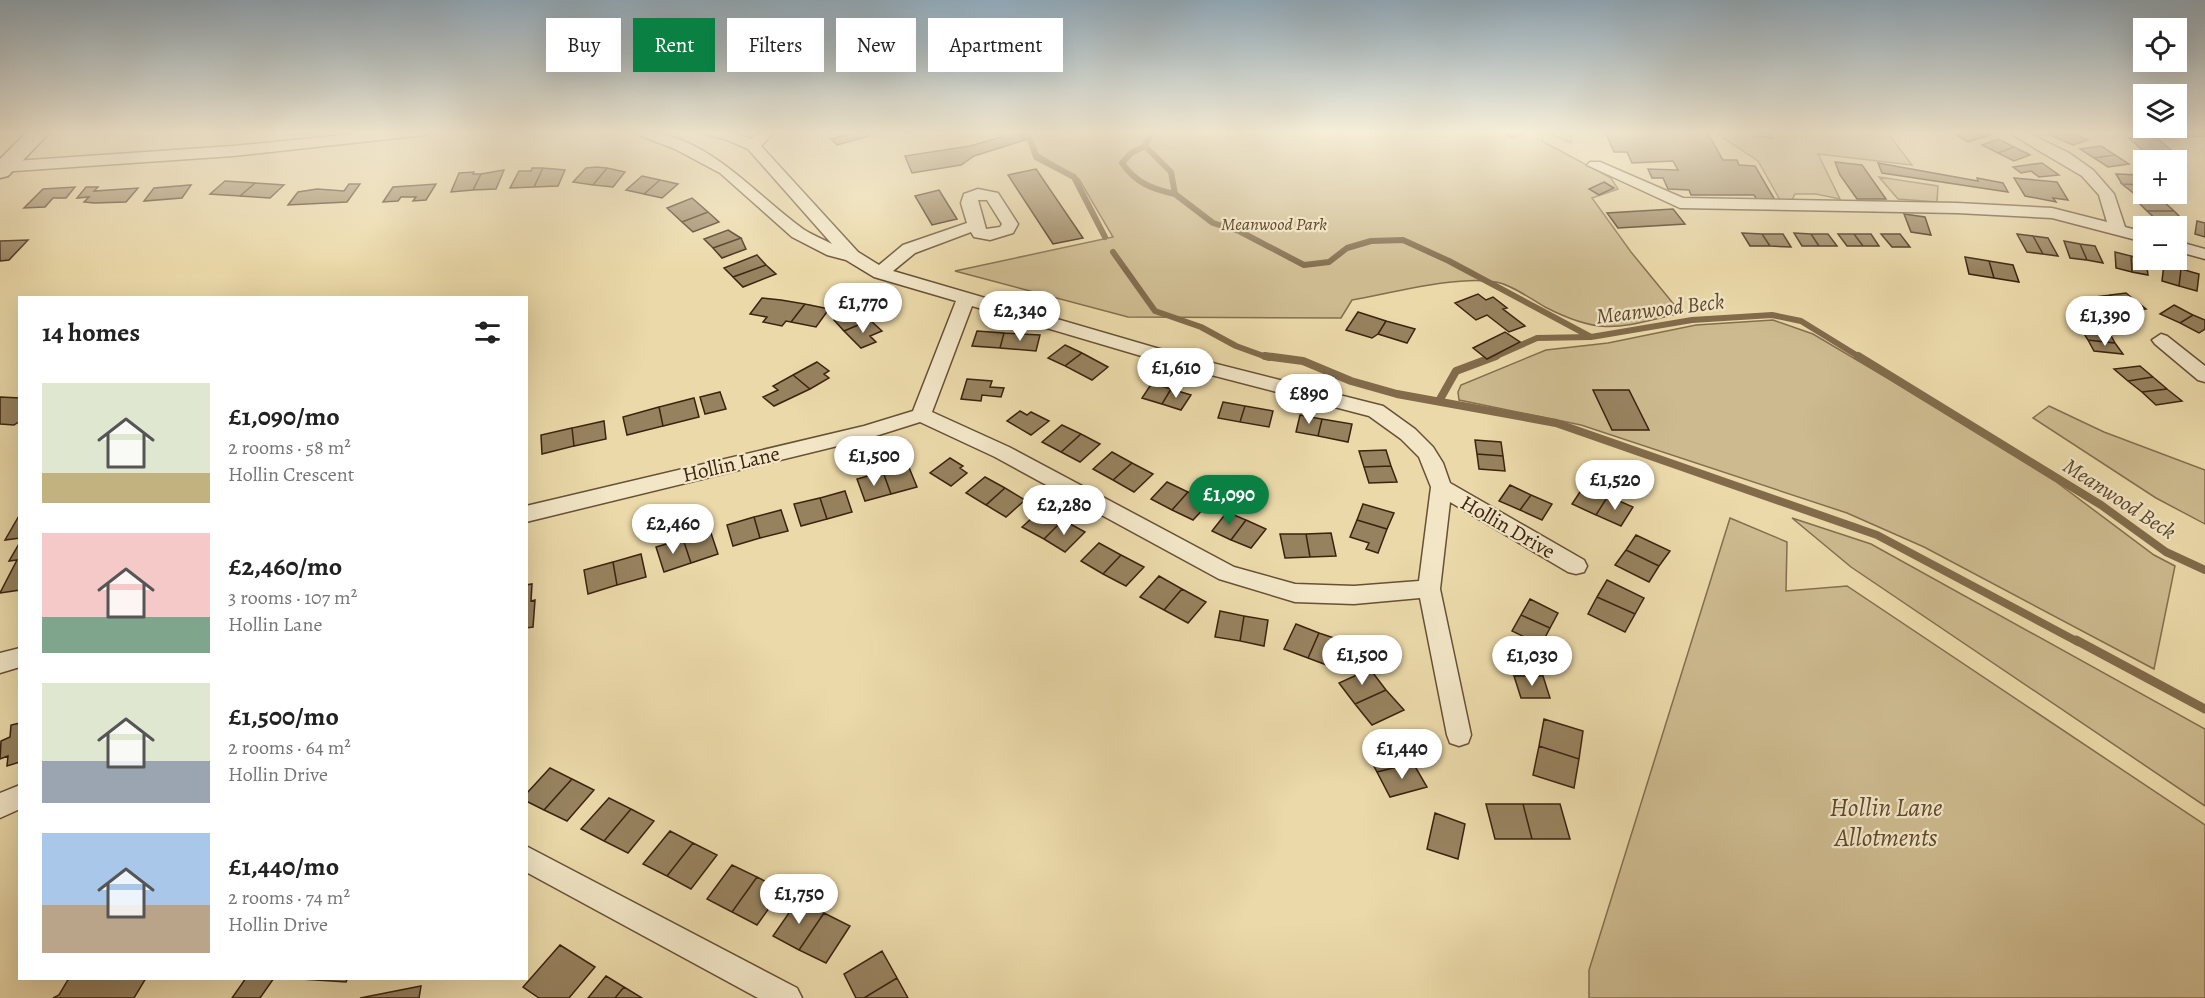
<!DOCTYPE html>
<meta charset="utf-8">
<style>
body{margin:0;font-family:Alegreya,serif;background:#f2f2f2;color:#222;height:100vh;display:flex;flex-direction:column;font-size:22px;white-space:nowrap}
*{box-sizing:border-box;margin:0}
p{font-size:20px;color:#767676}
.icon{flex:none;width:33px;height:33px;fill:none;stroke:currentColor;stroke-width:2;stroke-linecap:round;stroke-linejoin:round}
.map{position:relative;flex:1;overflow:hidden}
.side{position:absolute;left:18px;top:296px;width:510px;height:684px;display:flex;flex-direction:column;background:#fff;border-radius:0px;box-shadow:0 6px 24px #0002}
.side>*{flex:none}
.guide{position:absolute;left:546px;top:18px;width:570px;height:54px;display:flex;gap:12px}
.controls{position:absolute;left:2133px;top:18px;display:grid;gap:12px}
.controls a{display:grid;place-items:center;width:54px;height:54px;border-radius:0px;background:#fff;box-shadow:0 6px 24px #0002;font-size:30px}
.price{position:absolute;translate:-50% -51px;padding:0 14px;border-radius:21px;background:#fff;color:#222;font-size:20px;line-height:39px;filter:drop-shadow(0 2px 3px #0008)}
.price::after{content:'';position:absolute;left:50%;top:36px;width:18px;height:14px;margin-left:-9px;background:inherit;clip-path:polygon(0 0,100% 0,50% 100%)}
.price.selected{background:#0b8043;color:#fff}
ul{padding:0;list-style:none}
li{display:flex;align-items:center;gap:18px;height:150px;padding:0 24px}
li span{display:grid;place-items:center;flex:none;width:168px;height:120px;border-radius:0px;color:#555}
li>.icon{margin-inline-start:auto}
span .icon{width:72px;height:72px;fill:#fffc;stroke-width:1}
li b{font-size:26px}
h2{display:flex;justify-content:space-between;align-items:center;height:72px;padding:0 24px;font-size:26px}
.chip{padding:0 21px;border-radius:0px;background:#fff;box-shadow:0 6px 24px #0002;font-size:21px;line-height:54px}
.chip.selected{background:#0b8043;color:#fff}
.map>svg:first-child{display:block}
.green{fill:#cdba8f;stroke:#846e4e;stroke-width:1.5}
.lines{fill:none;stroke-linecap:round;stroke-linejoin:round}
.stream-far2{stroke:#816b4b;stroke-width:6}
.stream-far1{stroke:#816b4b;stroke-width:8}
.stream{stroke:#816b4b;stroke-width:9}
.building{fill:#97825f;stroke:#3b230e;stroke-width:1.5}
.street-casing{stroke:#675035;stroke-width:3}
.secondary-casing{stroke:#3b230e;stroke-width:3}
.street{fill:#f2e6c7;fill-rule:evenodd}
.secondary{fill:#f2e6c7;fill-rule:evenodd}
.labels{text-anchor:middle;stroke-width:4.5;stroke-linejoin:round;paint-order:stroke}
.far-park-label{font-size:18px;font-style:italic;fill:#60492e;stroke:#f2e6c7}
.street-label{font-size:21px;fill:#3b230e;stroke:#f2e6c7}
.water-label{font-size:22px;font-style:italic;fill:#5e472d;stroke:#f2e6c7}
.near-park-label{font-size:26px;font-style:italic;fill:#60492e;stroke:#f2e6c7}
</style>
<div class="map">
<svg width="2205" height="998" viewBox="0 0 2205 998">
<rect width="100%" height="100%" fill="#ebd9a9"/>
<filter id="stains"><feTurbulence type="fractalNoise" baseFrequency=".00333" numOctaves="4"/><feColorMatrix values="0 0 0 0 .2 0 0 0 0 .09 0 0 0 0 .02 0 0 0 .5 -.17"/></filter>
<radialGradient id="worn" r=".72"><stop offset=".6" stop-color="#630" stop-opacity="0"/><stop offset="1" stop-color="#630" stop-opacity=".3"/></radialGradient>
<path class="green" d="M1024,131H1572L1571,143L1543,131L1542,141L1611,178L1618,189L1592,198L1631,252L1681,313C1620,327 1603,337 1545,307C1531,299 1512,285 1496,282C1458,275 1392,293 1352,300L1341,318L1128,317L955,271L1113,237L1079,179L1038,154L1032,138Z
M1713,131H1886L1912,165L1818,154L1840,199L1816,194H1795L1792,200H1780L1758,161Z
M1879,177L1938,186L1937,202L1898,199Z
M1773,320L1813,334L1889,379L2055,481L2154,555L2175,566L2154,669L1924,547L1847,513L1581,425L1459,400L1458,392L1461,385L1546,350L1608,343L1696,325Z
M2049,406L2104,432L2205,470V524L2156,498L2033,418Z
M1730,518L1787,542L1786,591L1847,586L2205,825V998H1589V970Z
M1792,518L1871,544L2205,729V806L1851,567Z"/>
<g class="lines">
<path class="stream-far2" d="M1020,131L1030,140L1036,157L1074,177L1105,237
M1156,131L1151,133L1145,146L1171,172L1175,194L1213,223L1239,231L1304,265L1329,262L1347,248L1371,241L1403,240L1449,261L1591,337L1692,320L1772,315L1801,321L1861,358
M1145,146L1131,153L1122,163C1136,183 1152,189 1175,194
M1113,252L1155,311L1201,327L1236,346L1269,358
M1492,358L1537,338L1590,337"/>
<path class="stream-far1" d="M1265,356L1303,361L1351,381L1397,394L1556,423L1877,535L2078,642
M1858,356L2101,505L2166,552L2205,570
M1439,401L1456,371L1496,356"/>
<path class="stream" d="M2076,640L2205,709"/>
</g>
<path class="building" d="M844,131H865L869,136L837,145L831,139L847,135Z
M995,131H1015L1025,140L974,156L961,165L912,173L905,156L970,146L1001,137Z
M1501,131H1522L1526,133L1512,138Z
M1605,131L1707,132L1723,160H1737L1739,165L1755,166L1775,200H1757L1754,195H1691L1689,190L1668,189L1663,178H1652L1648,169L1678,170L1673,161L1632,163L1627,152H1614Z
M1752,131H1769L1772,138L1755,136Z
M1963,131H1981L1990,135L1968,142L1956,135Z
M2045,131H2070L2071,132L2054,137Z
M2186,131H2205V136L2185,137L2181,135L2190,134Z
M2071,132L2088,140L2073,145L2054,137Z
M2132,133H2151L2185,162L2149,156L2129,138H2138Z
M1998,139L2014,147L1998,153L1982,145Z
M2101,146L2115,155L2094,158L2080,149Z
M2014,147L2030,155L2014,161L1998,153Z
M2115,155L2129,164L2108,167L2094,158Z
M1835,162L1862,165L1886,199H1857L1840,175Z
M1878,163L1978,181L1977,178L2003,183L2008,192L1882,173Z
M2042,163L2059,175L2039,177L2031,171L2021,173L2013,167Z
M532,168H543L534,187L510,188L519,171H531Z
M543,168L565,170L558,186L534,187Z
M586,168L597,167L607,168L593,185L573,182Z
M607,168L625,172L613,187L593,185Z
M1036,169L1083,238L1053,244L1008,175Z
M504,170L496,189L473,190L481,174Z
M474,172L473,174H481L473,190L451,192L459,173Z
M2116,174L2140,175L2144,185L2122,184Z
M642,176L660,180L644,194L626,190Z
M2014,178L2057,182L2068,200L2053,198L2056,202L2025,196Z
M660,180L678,184L662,198L644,194Z
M225,181L255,183L240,196L210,194Z
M1604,182L1614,188L1599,195L1589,189Z
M255,183L284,185L270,198L240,196Z
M349,184H360L347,202L288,205L298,192L317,189L344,191Z
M436,184L426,200L413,201L416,197H401L398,201L383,202L393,187Z
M2122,184L2144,185V194L2161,195H2136Z
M191,185L182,198L144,201L154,188Z
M75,187L66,198H53L45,207L24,208L43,189Z
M86,187H98L94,191L138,188L126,202L94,203L84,202L89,197L77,198Z
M939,190L957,219L932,225L915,196Z
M692,198L708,212L682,222L667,208Z
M2136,200H2162L2174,211H2147Z
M1673,209L1685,224L1618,228L1607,213Z
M2147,211H2174L2185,222L2158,221Z
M708,212L719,222L693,232L682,222Z
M1904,214L1925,217L1931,235L1911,232Z
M2197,221L2205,223V237L2195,234Z
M728,230L741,238L713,248L704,239Z
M1742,233L1762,234L1770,246H1750Z
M1794,233L1811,234L1819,246H1802Z
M1762,234H1783L1791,247L1770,246Z
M1811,234H1828L1837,246H1819Z
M1838,234H1854L1863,246H1847Z
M1854,234H1871L1879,246H1863Z
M1881,234H1900L1910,247H1892Z
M2017,234L2033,236L2043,254L2027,252Z
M2033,236L2048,238L2058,256L2043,254Z
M741,238L746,249L722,258L713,248Z
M28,240L9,260L0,261V241Z
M2064,241L2080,244L2087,260L2070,258Z
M2080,244L2095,246L2103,263L2087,260Z
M2115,252L2131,256L2132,272L2116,268Z
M757,255L766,265L733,277L724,268Z
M2131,256L2146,260L2148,275L2132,272Z
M1965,257L1989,261L1994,278L1969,274Z
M1989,261L2013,265L2019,282L1994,278Z
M2164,264L2181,269L2179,286L2162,281Z
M766,265L776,274L743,287L733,277Z
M2181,269L2199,274L2197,291L2179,286Z
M2126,293L2146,309L2130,311L2110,295Z
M1478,294L1486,300L1493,297L1507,308L1503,309L1525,326L1509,332L1487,315L1476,320L1455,303Z
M2110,295L2130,311L2115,313L2095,297Z
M2095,297L2115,313L2099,315L2079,299Z
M762,298L781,300L805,304L791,322L786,321L782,326L763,322L767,317L750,314Z
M805,304L829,309L816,327L791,322Z
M2174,305L2193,315L2180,323L2160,314Z
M860,309L870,320L844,331L834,320Z
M1358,312L1386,321L1378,334L1372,338L1346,330Z
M2193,315L2205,320V329L2199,333L2180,323Z
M2075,318L2102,321L2109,332L2081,329Z
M870,320L882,331L870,336L876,342L861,348L844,331Z
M1386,321L1415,329L1407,343L1378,334Z
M2081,329L2109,332L2115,343L2088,340Z
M977,331L1004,333L1000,348L972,346Z
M1505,332L1520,342L1487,359L1473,348Z
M1004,333L1040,335L1036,351L1000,348Z
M2088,340L2115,343L2123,354L2094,351Z
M1065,345L1082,353L1065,366L1048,358Z
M1082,353L1108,367L1092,380L1065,366Z
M817,362L829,371L824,374L829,378L810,389L793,375Z
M2140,366L2153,377L2128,381L2114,369Z
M793,375L810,389L774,406L763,397L778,390L773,386Z
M2153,377L2167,389L2142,392L2128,381Z
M967,379L992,381L990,387L1004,388L1001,397L982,395L981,401L961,399Z
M1152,383L1171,389L1162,404L1142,398Z
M1171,389L1191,395L1181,410L1162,404Z
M2167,389L2182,401L2156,405L2142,392Z
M1593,390H1629L1649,430H1612Z
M720,392L726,409L705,414L700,397Z
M0,397L20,398V421L14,425L0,424Z
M694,398L699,417L663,426L659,407Z
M1223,402L1245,406L1240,422L1218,418Z
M1245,406L1273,411L1269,427L1240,422Z
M659,407L663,426L627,435L623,417Z
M1020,411L1027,415L1031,412L1049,421L1031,435L1007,421Z
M1300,415L1322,419L1318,436L1296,432Z
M1322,419L1352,424L1348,442L1318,436Z
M604,421L606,439L574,446L572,428Z
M1062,425L1081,434L1061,452L1042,442Z
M572,428L574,446L542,454L541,435Z
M1081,434L1100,444L1080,462L1061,452Z
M1475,440L1501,442L1503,456L1477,454Z
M1386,450L1391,466L1364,467L1359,451Z
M1112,452L1132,463L1113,480L1093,469Z
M1477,454L1503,456L1505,471L1479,469Z
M950,458L963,466L960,468L967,473L951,486L930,473Z
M1132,463L1153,474L1134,492L1113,480Z
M908,465L917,487L891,494L883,472Z
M1391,466L1397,482L1369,483L1364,467Z
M883,472L891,494L865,501L857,479Z
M985,477L1005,488L986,505L966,493Z
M1167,482L1188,492L1172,510L1151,499Z
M1510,485L1531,495L1520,510L1499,501Z
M1584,486L1608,496L1596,515L1572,504Z
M1005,488L1025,500L1006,517L986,505Z
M845,491L852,512L827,519L820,498Z
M1188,492L1209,503L1193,520L1172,510Z
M1531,495L1552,504L1542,520L1520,510Z
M1608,496L1633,507L1621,526L1596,515Z
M820,498L827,519L801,526L794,504Z
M1363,504L1394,513L1387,529L1357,520Z
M1042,509L1063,520L1044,539L1022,527Z
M781,510L788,531L760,538L754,517Z
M1227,512L1246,520L1231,540L1212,531Z
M20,514V538L5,540Z
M754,517L760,538L733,546L727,525Z
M1063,520L1085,532L1065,552L1044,539Z
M1246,520L1266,529L1251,548L1231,540Z
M1357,520L1387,529L1378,553L1366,549L1369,543L1350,537Z
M710,530L718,554L691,563L683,539Z
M1331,533L1336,556L1310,557L1306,534Z
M1280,534H1306L1310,557L1285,558Z
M1636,535L1670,551L1659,566L1626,550Z
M683,539L691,563L664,572L656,547Z
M20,542V590L0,593L17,560L9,561Z
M1099,543L1121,555L1103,574L1081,561Z
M1626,550L1659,566L1649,582L1615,565Z
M641,554L646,577L617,585L613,562Z
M1121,555L1144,567L1126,586L1103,574Z
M613,562L617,585L588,594L584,570Z
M1159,576L1182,589L1164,610L1140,597Z
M1607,580L1644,598L1635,614L1597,597Z
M532,584L531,601L535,600L533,627L526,628V585Z
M1182,589L1206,602L1188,623L1164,610Z
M1597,597L1635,614L1625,632L1588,614Z
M1530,599L1558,613L1550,628L1521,615Z
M1220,611L1244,616L1240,641L1215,637Z
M1521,615L1550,628L1541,645L1512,631Z
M1244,616L1268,620L1264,646L1240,641Z
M1296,624L1319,633L1308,658L1284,649Z
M1319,633L1343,641L1332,667L1308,658Z
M1508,655H1536L1543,676H1514Z
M1370,669L1386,690L1355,704L1339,683Z
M1514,676H1543L1550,698H1521Z
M1386,690L1404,710L1372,725L1355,704Z
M1544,719L1583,731L1579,759L1539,746Z
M20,723V762L7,766L8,756L0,759L1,741L10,737L11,725Z
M1400,738L1413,763L1377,772L1364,748Z
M1539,746L1579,759L1574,788L1533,775Z
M1413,763L1427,787L1390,797L1377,772Z
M550,768L572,779L544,810L526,801V794Z
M572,779L594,790L567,821L544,810Z
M609,798L631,809L604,841L581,829Z
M1486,804H1523L1532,839H1495Z
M1523,804H1560L1570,839H1532Z
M631,809L654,821L628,853L604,841Z
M1435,813L1465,824L1458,859L1427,849Z
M670,831L693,843L667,876L643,864Z
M693,843L717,855L691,889L667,876Z
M732,865L757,877L732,912L707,899Z
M757,877L782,890L757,925L732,912Z
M798,900L824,913L799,950L773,936Z
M824,913L850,926L826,963L799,950Z
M560,945L595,967L569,998H539L523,987Z
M882,951L897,978L864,998H856L844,974Z
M606,976L624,987L615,998H588Z
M69,978H146L134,998H53L59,995Z
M246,978H274L260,998H232Z
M285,978H348L346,982Z
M897,978L908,998H864Z
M421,986L419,998H360Z
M624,987L642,998H615Z"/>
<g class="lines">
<g class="street-casing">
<path id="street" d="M385,131H432L425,135L233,156L0,172V162L233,146Z
M634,131C706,131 750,191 803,229C812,235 823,239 832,244L748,149L725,139L704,134L702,131H730L751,139L760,131H775L761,146L858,252L879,265L903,245L967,223L961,203L964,194L978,189L998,193L1018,224L1013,233L990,240L974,237L971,232L915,253L893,271L1177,354L1383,406L1415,429L1433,447L1443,463L1450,483L1584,560L1587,566L1584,572L1576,574L1568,572L1450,502L1440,589L1471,735L1468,743L1459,746L1450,743L1447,735L1420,598L1354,604L1295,602L1219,579L995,457L920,422L866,439L526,522V506L864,426L913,411L956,301L874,277L846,260L827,255L792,237L720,173L675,149L636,134ZM978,200H987L1002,224L1000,227L986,229ZM972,306L1165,363L1369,416L1401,439L1419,457L1431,487L1419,581L1354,586L1295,584L1234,567L1009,447L932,412Z
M2006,131H2024L2069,153L2093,170L2114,194L2125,227L2144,232V242L2052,218L1957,213L1680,208L1587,165L1590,162H1600L1683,198L1957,203L2052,208L2107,222L2099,195L2082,176Z
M2176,241L2205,249V259L2176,251Z
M2161,334L2167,336L2205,366V382L2198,380L2155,344L2152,340Z
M20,648V667L0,673V653Z
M20,785V809L0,818V793Z
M526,846L797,988L802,998H758L526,872Z"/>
</g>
<g class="secondary-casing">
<path id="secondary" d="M28,131H51L8,176L0,178V159Z"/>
</g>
<use href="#street" class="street"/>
<use href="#secondary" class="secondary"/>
</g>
<linearGradient id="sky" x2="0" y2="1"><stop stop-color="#91aaba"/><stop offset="0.49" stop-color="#f6eed8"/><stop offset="1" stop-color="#f6eed8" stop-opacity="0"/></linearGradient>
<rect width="2205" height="270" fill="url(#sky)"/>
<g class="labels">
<g class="far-park-label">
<text x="1274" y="230">Meanwood Park</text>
</g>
<g class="street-label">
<text transform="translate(731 464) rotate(-13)" y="7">Hollin Lane</text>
<text transform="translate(1508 527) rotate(30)" y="7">Hollin Drive</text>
</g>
<g class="water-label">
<text transform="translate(1660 308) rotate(-7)" y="8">Meanwood Beck</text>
<text transform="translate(2120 498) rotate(33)" y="8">Meanwood Beck</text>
</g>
<g class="near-park-label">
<text x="1886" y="816">Hollin Lane<tspan x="1886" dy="30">Allotments</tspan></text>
</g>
</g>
<rect width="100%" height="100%" filter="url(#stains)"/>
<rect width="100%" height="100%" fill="url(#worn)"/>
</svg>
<div class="controls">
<a><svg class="icon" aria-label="locate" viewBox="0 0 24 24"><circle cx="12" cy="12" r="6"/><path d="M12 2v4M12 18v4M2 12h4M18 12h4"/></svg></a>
<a><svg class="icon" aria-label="layers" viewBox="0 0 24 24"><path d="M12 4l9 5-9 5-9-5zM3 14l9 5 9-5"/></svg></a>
<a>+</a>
<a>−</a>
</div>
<b class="price" style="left:863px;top:334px">£1,770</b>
<b class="price" style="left:1020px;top:342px">£2,340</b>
<b class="price" style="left:2105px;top:347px">£1,390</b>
<b class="price" style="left:1176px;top:399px">£1,610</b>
<b class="price" style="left:1309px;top:425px">£890</b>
<b class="price" style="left:874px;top:487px">£1,500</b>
<b class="price" style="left:1615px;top:511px">£1,520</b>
<b class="price selected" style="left:1229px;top:526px">£1,090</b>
<b class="price" style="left:1064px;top:536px">£2,280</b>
<b class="price" style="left:673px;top:555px">£2,460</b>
<b class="price" style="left:1362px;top:686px">£1,500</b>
<b class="price" style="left:1532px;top:687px">£1,030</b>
<b class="price" style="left:1402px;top:780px">£1,440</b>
<b class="price" style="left:799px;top:925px">£1,750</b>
<div class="guide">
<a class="chip">Buy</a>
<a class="chip selected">Rent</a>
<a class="chip">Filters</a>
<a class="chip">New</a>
<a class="chip">Apartment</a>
</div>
<section class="side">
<h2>14 homes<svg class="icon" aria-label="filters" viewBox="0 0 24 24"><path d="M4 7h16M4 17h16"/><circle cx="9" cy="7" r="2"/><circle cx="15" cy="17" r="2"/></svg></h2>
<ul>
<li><span style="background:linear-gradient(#dfe7d0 75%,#c2b280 0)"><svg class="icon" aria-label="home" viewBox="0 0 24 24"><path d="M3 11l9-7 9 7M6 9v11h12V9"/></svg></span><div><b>£1,090/mo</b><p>2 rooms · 58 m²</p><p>Hollin Crescent</p></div></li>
<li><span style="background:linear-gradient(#f6c9c9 70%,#7fa58c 0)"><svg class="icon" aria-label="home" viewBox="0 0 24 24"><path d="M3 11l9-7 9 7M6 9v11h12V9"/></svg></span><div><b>£2,460/mo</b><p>3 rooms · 107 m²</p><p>Hollin Lane</p></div></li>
<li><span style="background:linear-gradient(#dfe7d0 65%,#9aa5b1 0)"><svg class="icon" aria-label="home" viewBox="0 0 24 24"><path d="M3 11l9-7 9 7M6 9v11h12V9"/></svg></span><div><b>£1,500/mo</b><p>2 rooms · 64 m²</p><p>Hollin Drive</p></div></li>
<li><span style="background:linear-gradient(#a9c7e8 60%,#b9a48a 0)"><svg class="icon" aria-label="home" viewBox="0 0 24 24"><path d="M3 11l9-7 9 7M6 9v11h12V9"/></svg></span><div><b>£1,440/mo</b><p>2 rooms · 74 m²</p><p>Hollin Drive</p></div></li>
</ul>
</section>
</div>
